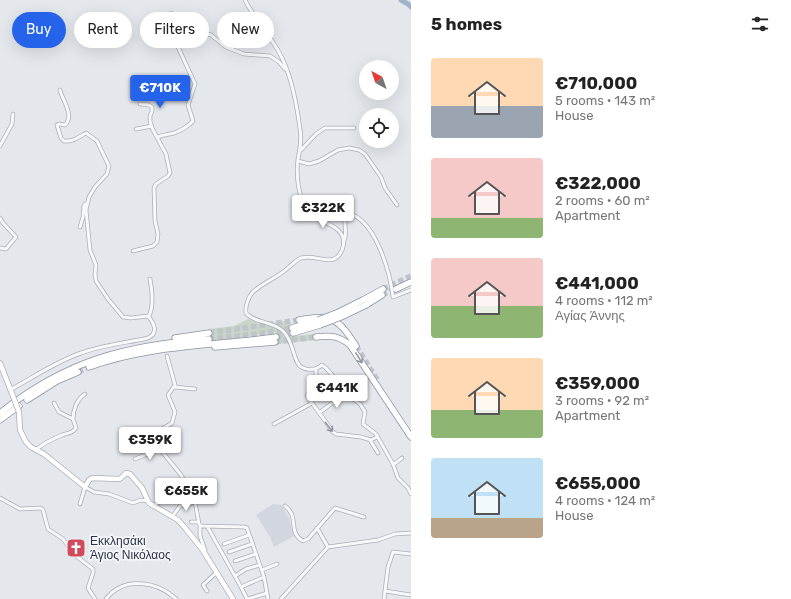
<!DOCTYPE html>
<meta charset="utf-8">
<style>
body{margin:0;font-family:Rubik,sans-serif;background:#f6f6f6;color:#222;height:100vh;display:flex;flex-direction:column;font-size:15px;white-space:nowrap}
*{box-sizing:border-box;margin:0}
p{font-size:13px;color:#767676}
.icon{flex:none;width:22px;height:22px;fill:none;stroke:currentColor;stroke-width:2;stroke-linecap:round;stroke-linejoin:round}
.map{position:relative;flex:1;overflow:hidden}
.side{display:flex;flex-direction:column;background:#fff;width:380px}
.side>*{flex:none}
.banner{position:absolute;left:12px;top:12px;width:339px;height:36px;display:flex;gap:8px}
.needle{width:26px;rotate:320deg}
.tools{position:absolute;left:359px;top:60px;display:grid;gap:8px}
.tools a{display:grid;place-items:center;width:40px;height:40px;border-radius:50%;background:#fff;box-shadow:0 4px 16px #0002;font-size:20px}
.price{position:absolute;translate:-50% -34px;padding:0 9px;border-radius:4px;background:#fff;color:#222;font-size:13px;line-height:26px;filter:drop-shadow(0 1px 2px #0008)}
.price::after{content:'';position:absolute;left:50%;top:24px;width:12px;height:9px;margin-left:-6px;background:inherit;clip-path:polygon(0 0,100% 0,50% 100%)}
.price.current{background:#2563eb;color:#fff}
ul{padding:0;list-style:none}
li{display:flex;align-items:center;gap:12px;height:100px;padding:0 20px}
li span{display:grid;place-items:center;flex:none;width:112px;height:80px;border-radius:4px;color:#555}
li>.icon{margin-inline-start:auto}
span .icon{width:48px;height:48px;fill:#fffc;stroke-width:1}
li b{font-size:17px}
h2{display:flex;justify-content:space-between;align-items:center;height:48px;padding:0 20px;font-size:17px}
.chip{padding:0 14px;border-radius:18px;background:#fff;box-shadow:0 4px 16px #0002;font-size:14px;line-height:36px}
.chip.current{background:#2563eb;color:#fff}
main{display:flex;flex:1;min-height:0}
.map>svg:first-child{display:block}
.built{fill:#d2d6de}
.green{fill:#c9d6c5}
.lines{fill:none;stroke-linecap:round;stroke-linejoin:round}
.river{stroke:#9fb4cc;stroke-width:5}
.highway-tunnel{stroke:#bfc3cb;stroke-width:5.5;stroke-dasharray:5.5 3;stroke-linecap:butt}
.street-casing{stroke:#a9aeb7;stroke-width:4.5}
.secondary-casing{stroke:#a9aeb7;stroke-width:6}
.highway-casing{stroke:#8b94a3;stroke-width:7}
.street{stroke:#f7f8fa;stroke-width:3}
.secondary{stroke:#fff;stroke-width:4.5}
.highway{stroke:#fff;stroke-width:5.5}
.secondary-bridge-casing{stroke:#a9aeb7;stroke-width:6;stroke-linecap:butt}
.highway-bridge-casing{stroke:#8b94a3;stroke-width:7;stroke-linecap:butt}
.secondary-bridge{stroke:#fff;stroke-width:4.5}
.highway-bridge{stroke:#fff;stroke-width:5.5}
.oneway{stroke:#959aa2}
.oneway2{stroke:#9196a0}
.labels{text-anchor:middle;stroke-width:3.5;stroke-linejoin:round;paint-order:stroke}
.poi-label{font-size:12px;fill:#2b3445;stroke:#f4f6f9;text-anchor:start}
</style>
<main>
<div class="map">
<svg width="411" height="599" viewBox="0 0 411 599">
<rect width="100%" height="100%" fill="#e4e7ec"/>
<path class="built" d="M273,504L281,505L289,518L294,536L274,547L270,537L256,515Z"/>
<path class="green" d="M383,291V293L341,315L292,331L294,336L314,334V340L277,344L276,332L210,342L173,345L129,353L138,349L209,341L208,329L234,326L248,319L262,325L290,320L292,330Z"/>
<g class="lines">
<path class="river" d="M401,0L408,4L411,7"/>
<path class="highway-tunnel" d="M383,289L411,276
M382,295L396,289
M209,333L299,320
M276,337L293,333
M209,339L258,334L292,328
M275,342L316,337
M356,346L378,381
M78,372L89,367"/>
<g class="street-casing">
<path id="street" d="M245,0C255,20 271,36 281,56C292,77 297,106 300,129C302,140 300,149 298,159C296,173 298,188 302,201C304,206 305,211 309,214C321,223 348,226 343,247C336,271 317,253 301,258C296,260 293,264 289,267C279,277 260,284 252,293C248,298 245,307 246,313C254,323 272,321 283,331C294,341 293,362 301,367C308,371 316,370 322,365L326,368L352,398L360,404L365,412L363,424L376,434L393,464L398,478L408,488L411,494
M136,129L152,126
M158,137C163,134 168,135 174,133C180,131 189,126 193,121L188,105L195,84L178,47L171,27L168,16L171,13L178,16L195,30L211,35L226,47L244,54L270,56L279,62L285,69
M0,146L12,124L13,114
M301,150L316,134L325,128H354
M298,161L309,164L319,161L338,150L349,148L359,150L365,154L381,177L385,188L397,205
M0,218L3,223L16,237L6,249L0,248
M80,227L83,217L84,205L87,203
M344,241C348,233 342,220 347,213C375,218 390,272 393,297L411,290
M133,251L153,246L157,242L158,234L155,221L154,188L156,184L168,176L170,173L166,154L152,128L150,121V116L152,111V107L149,105L140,104
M149,316C154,306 152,290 150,279
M167,356L175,385L168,395L175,412L172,423L160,430L159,439L160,449L181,475L190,491L195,502L199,524L202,526L244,527L247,528L264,577L268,599
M316,369V375L307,396L333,432L336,434L361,437L371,440L377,437
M174,387L195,389
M10,390C34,377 55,362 81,353C102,345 126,343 148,338C159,333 154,323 148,316L131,318L123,317L108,299L96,281L95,274L96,265L90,250L86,210L89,197L95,187L107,174L109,166L97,141L86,133C79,137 73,142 64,141L61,138L57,125L59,124L65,125C75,115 62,100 60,90
M319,413L347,392
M73,419C73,410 77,399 85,394
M274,424L312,403
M370,440L378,453
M36,450C41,445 55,438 62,435C67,433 72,434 76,428L73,419L59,412L54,403
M135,459L160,449
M393,465L402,458
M174,483L185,481
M0,498L20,509L41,508L43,510L48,529L63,539L76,556L93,569V573L88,588L95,599
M80,504L85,487L94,492L109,494L133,503L141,500L147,501
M152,506L172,496L190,491
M285,506C300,517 287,532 303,541L308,539L335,508L364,517
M172,517L180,506L195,502
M191,522H197
M200,525V536L205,550
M207,526L241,587L247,599
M317,528L328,547
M224,544L249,535
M229,552L252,544
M235,561L256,554
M262,570L277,564
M235,576L246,569L260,565
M241,587L264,577
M207,591L203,585L216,573
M385,591L411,595
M106,599C124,576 157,581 176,599
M248,599L267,593
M281,599L328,547L378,540L395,534L411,533
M384,599L388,567L393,552L411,554"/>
</g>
<g class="secondary-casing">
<path id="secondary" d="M0,363L13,396
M19,412L20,430L26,442L31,447L44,454L85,487L89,480L92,478L119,479L121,478L126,473L130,474L142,488L149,503L178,520L186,529L202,549L233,599"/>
</g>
<g class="highway-casing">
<path id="highway" d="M396,289L411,282
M363,300L383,289
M366,305L382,295
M299,320C332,314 338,318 356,346
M292,328L318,320
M293,333L320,325
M316,337C330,335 339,336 350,345L411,437
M175,338L209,333
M215,347L275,342
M89,367C149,345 213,346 276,337
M27,400L57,381L78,372
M0,413C67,360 126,345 209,339
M0,420L19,406"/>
</g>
<use href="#street" class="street"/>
<use href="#secondary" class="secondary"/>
<use href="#highway" class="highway"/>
<g class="secondary-bridge-casing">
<path id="secondary-bridge" d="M13,396L19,412"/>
</g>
<g class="highway-bridge-casing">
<path id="highway-bridge" d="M318,320L339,312L363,300
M320,325L341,317L366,305"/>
</g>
<use href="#secondary-bridge" class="secondary-bridge"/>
<use href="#highway-bridge" class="highway-bridge"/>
</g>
<defs><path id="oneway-shaft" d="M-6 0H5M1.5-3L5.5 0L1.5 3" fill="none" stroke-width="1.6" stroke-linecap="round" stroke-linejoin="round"/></defs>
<use class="oneway" href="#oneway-shaft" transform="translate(359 358) rotate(58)"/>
<use class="oneway2" href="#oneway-shaft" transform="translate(329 427) rotate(52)"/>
<defs>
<g id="church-square" transform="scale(1)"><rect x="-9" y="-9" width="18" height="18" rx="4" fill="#d1495b" stroke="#f4f6f9"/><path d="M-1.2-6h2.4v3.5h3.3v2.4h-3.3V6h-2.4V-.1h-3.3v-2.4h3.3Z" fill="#fff"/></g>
</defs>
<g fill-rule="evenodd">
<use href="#church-square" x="76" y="548"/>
</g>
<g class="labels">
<g class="poi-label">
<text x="90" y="545">Εκκλησάκι<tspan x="90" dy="14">Άγιος Νικόλαος</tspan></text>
</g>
</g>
</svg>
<div class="tools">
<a><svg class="needle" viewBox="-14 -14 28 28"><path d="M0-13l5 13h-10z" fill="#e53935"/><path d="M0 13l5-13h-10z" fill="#767676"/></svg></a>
<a><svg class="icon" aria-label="locate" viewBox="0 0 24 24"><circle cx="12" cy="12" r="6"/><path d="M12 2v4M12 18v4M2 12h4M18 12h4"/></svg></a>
</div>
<b class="price current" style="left:160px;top:109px">€710K</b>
<b class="price" style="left:323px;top:229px">€322K</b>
<b class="price" style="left:337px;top:409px">€441K</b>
<b class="price" style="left:150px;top:461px">€359K</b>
<b class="price" style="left:186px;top:512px">€655K</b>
<div class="banner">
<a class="chip current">Buy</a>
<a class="chip">Rent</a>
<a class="chip">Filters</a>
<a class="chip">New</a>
</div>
</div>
<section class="side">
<h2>5 homes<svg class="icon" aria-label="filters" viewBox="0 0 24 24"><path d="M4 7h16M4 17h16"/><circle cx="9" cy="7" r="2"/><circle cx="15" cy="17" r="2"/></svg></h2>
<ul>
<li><span style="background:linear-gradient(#ffd9b3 60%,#9aa5b1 0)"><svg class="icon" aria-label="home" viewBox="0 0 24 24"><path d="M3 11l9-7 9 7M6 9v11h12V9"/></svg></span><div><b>€710,000</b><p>5 rooms · 143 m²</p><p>House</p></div></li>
<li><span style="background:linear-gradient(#f6c9c9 75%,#8fb573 0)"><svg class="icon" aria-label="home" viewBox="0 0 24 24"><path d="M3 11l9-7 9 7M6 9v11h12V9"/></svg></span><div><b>€322,000</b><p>2 rooms · 60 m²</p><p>Apartment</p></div></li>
<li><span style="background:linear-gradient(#f6c9c9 60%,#8fb573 0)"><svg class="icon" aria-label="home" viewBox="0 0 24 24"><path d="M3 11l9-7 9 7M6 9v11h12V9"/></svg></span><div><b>€441,000</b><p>4 rooms · 112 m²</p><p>Αγίας Άννης</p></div></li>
<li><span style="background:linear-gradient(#ffd9b3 65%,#8fb573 0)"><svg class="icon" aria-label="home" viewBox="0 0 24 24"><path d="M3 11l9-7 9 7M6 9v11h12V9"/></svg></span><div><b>€359,000</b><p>3 rooms · 92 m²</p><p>Apartment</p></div></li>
<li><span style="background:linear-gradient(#bfe0f5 75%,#b9a48a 0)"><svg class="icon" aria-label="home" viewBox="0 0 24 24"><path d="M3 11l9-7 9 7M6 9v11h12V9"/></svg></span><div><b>€655,000</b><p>4 rooms · 124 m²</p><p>House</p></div></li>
</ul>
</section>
</main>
